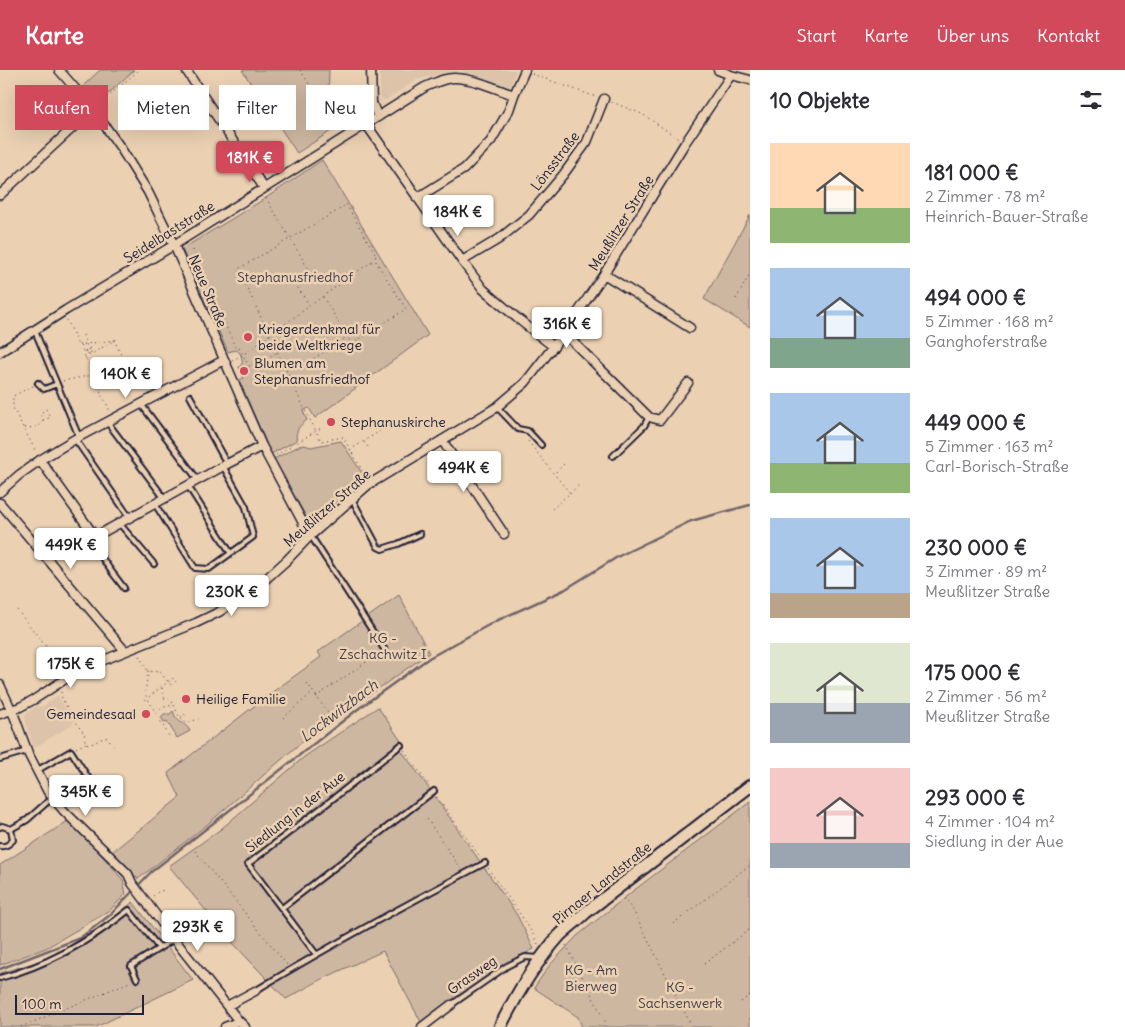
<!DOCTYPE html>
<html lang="de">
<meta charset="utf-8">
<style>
body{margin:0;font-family:Delius,sans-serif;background:#f2f2f3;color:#2b2b33;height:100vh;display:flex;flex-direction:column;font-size:19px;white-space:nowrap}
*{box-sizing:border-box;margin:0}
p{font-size:16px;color:#7c7c81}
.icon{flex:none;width:28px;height:28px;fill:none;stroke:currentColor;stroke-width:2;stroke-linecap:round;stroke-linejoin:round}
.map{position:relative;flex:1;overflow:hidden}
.details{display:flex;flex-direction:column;background:#fff;width:375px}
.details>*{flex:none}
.banner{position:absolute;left:15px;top:15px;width:475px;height:45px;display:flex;gap:10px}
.scale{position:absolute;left:15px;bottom:12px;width:129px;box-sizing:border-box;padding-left:5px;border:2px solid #22223b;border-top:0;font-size:14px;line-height:18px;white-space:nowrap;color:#22223b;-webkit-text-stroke:4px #ebd0b2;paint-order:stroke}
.price{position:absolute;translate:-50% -42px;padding:0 11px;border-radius:5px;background:#fff;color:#222;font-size:16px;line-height:32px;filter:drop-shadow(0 1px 2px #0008)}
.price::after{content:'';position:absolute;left:50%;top:30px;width:15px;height:11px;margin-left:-8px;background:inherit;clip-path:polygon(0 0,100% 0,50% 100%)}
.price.active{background:#d1495b;color:#fff}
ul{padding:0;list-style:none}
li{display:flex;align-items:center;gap:15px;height:125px;padding:0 20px}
li span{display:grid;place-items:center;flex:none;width:140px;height:100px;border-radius:0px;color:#555}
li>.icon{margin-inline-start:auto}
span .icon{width:60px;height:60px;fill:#fffc;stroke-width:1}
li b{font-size:21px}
h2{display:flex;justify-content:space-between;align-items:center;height:60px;padding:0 20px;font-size:21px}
.tag{padding:0 18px;border-radius:0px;background:#fff;box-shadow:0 5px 20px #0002;font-size:18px;line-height:45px}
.tag.active{background:#d1495b;color:#fff}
header{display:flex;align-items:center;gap:30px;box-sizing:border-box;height:70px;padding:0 25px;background:#d1495b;color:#fff}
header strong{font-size:24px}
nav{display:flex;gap:28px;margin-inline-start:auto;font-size:18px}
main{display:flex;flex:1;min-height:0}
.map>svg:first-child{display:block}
.built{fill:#dcc3a9}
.green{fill:#ceb7a1;stroke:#786c6e}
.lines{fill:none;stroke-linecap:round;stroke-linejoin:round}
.stream{stroke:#706569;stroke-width:2.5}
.lane-casing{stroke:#22223b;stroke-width:8}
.street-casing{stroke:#22223b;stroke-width:11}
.secondary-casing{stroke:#22223b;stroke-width:15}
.path{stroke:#22223b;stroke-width:1;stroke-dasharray:1 4;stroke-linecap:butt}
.lane{stroke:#ebd0b2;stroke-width:4}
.street{stroke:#ebd0b2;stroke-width:8}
.secondary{stroke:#ebd0b2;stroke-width:11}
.poi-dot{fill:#d1495b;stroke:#ebd0b2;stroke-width:2}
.labels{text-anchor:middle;stroke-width:5;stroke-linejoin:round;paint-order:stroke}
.street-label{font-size:14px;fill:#22223b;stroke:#ebd0b2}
.park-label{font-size:14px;fill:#44404f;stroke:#ebd0b2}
.poi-label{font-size:14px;fill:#22223b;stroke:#ebd0b2;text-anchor:start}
.water-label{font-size:15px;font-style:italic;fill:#423e4e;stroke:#ebd0b2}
</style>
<header>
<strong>Karte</strong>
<nav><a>Start</a><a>Karte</a><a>Über uns</a><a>Kontakt</a></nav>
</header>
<main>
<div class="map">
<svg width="750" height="957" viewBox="0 0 750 957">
<rect width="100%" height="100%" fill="#ebd0b2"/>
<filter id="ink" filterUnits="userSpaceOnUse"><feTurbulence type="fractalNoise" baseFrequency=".02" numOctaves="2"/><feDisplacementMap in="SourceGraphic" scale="10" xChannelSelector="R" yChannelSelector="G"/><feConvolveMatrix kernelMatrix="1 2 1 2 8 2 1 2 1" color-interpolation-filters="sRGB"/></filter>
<g filter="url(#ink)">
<path class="built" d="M380,0H516L510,18L460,1L440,4L416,10L386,30L380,27Z
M58,626L74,653L34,678L27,658L25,647L26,644L37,636L42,637Z"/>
<path class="green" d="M100,0H134L97,34L82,17Z
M242,0H329L328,32L342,54L297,83Z
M322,90L428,265L315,348L309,338L303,341L307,350C301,354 294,361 297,370L271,384L239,310L244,308L239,297L242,294C243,289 241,282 236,280L228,282L182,179L266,128Z
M750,145V257L704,229Z
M341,371L366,409L355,418L352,417L313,453L309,452L274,389L299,376L304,375L311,377Z
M399,525L429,583L297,676L209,753L138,809L112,782L180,727L168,703L267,626L321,587L318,582Z
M378,637L405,677L401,680L434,725L517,845L534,879L501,896L421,952L383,881L322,909L286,929L231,871L169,796L221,759L304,687Z
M173,641C177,655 185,651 190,661L177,668L167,651L164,652L161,647L164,644H170Z
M750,732V957H582L578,947L534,918L549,896L577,866L633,821Z
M71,749L123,810L126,824L109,841L46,878L0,895V795Z
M133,832L193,910L96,957H0V903L47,889L102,857Z"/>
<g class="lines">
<path class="stream" d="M0,899L80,868L110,845L151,802L358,639L429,588L496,551L564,520L619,486L691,451L750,435"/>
<g class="lane-casing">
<path id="lane" d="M35,261L79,367
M38,313L44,319L57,314
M190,326L227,394
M141,334L198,410
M497,337L518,359L528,361L541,375
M108,353L165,429
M75,369L130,448
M613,386L644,356L649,347
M188,416L230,482
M352,429L378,477L382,479L398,474L420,464
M155,434L195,498L209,499L253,467L246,437L223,396
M119,453L154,494
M94,465C94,482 114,504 124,518
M311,466L384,579
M0,689L27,681
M36,701L71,681L89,709
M0,757L2,756L11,759L27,750L45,734L53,728
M0,776C6,777 9,774 13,770L11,759
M282,838L434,721
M316,884L248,794L325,735L401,675
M0,908C49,895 90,871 129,840L159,878
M137,909L131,896L174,869
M255,921C330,875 407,834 485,793
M451,935L507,896L525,887L539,888"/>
</g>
<g class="street-casing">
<path id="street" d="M59,0L93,39L120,77L148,122L174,175L262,376L310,466
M186,0L264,118
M371,0L372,33L378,47
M718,0L731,5L750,10
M366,54L462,191L483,219L517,248L554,277
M0,125L93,39
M417,128L464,99L491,71L509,40L514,25L525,0
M462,191L499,169L529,145L563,105L587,72L604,29
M604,204L690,258
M564,263L649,347L660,350L688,313
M0,282L66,240L174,175L425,17C435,13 446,7 456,8C476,9 496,19 514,25
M442,370L504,464
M40,390L94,465H98L227,394L262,376
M0,422L19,405L40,390L75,369L224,290
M0,433L125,581
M0,615L15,648L28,683L48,722L64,741L128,804L132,813L174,869L238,950L245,957
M0,644L20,637L35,629L79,600L196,553L219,542L267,508L287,490L310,466L368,415L497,337L525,313L564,263L604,204L685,73L731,5
M227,936L255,921
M225,957L233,954L238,950
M422,957L451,935"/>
</g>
<g class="secondary-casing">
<path id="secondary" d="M500,957C516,925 535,893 559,866C567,858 577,851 585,843L750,716"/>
</g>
<path class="path" d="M300,0L340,60
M532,4L596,27
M612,32L642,44L678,68
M99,34L139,0
M266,128L309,200L294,212L309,235
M193,180L235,277L239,278L250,297L276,283
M323,227L356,281
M736,229L750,204
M66,250L70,256L77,273L82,278L85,288L91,296L93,305L99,315L101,325L106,332L110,342
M83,265L89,282L88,285L86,283L85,281
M352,274L406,239L375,190L376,185L346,134L342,138L238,199L305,340L321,371L343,367L366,407
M79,275L114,270L124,290
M85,281L89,278L91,279V282L90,285
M85,288L118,268
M232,290L241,286L333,219L374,190
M289,305L347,267
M63,311L93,305L114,298L128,289
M99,313L112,304L113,299
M33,316L13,326V338L36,382
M25,358C34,357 39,359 43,350L41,346L42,342L46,339L49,345V348L43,350
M528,371L554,404L564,394
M364,372L368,377
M350,380L380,361
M276,385L321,358
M570,423L580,414
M552,439L570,423L554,404
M17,540L65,600
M139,586L148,601L160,602L171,615
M148,601L145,624L169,666
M307,613L332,649
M162,618L164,628L171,630L174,635
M61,622L62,629L81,660L85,663L84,667L86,673C94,677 100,666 108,668L115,678
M316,627L379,583
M145,630L173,608L176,612
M156,642L164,637L174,635L178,645L186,653L199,649
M181,647L184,644L186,646
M283,648L312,623
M76,678L86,673
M404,680L429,715
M51,710L55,707L60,714L55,717
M437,727L481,788
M427,749L461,799
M195,781L287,895
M488,798C505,825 525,847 539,876
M153,826L158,822L164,820
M623,828L633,840L692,957
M673,854L750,795
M566,875L608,957
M704,894L750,859
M741,932L750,925
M21,957L132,911
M748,957L750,956"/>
<use href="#lane" class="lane"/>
<use href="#street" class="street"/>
<use href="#secondary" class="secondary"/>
</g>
</g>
<g class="poi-dot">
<circle cx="248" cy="267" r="5"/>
<circle cx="244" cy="301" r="5"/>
<circle cx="331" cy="352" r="5"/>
<circle cx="186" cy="629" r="5"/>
<circle cx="146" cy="644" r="5"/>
</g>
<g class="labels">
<g class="street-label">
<text transform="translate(555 91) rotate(-53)" y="5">Lönsstraße</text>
<text transform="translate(621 153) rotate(-58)" y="5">Meußlitzer Straße</text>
<text transform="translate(169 162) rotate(-32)" y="5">Seidelbaststraße</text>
<text transform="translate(208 221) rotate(67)" y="5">Neue Straße</text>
<text transform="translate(327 438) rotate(-41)" y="5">Meußlitzer Straße</text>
<text transform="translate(295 742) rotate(-38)" y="5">Siedlung in der Aue</text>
<text transform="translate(602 813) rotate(-39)" y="5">Pirnaer Landstraße</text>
<text transform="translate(472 905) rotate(-35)" y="5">Grasweg</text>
</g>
<g class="park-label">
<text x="295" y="212">Stephanusfriedhof</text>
<text x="383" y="573">KG -<tspan x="383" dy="16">Zschachwitz I</tspan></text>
<text x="591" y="905">KG - Am<tspan x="591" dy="16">Bierweg</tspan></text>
<text x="680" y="922">KG -<tspan x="680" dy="16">Sachsenwerk</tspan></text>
</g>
<g class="poi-label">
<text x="258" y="264">Kriegerdenkmal für<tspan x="258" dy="16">beide Weltkriege</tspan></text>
<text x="254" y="298">Blumen am<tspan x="254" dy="16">Stephanusfriedhof</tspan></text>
<text x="341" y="357">Stephanuskirche</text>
<text x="196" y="634">Heilige Familie</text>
<text x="136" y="649" text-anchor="end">Gemeindesaal</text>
</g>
<g class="water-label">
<text transform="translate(339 641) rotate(-37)" y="5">Lockwitzbach</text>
</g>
</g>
</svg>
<div class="scale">100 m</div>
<b class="price active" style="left:250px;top:113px">181K €</b>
<b class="price" style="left:458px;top:167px">184K €</b>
<b class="price" style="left:567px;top:279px">316K €</b>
<b class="price" style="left:126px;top:329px">140K €</b>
<b class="price" style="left:464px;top:423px">494K €</b>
<b class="price" style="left:71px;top:500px">449K €</b>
<b class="price" style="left:232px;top:547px">230K €</b>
<b class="price" style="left:71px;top:619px">175K €</b>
<b class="price" style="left:86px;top:747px">345K €</b>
<b class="price" style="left:198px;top:882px">293K €</b>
<div class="banner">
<a class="tag active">Kaufen</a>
<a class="tag">Mieten</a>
<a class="tag">Filter</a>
<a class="tag">Neu</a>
</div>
</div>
<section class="details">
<h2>10 Objekte<svg class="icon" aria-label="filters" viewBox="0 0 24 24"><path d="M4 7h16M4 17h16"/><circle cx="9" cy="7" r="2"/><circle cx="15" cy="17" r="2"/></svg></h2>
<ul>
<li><span style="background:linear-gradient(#ffd9b3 65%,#8fb573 0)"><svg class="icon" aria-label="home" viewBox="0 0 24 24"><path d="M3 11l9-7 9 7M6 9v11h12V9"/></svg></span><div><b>181 000 €</b><p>2 Zimmer · 78 m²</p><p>Heinrich-Bauer-Straße</p></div></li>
<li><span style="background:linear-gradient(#a9c7e8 70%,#7fa58c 0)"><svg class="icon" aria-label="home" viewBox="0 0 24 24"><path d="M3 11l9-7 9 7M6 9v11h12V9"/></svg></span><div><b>494 000 €</b><p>5 Zimmer · 168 m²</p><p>Ganghoferstraße</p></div></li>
<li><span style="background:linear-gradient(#a9c7e8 70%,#8fb573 0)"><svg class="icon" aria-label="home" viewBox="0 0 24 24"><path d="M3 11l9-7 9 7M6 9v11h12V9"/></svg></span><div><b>449 000 €</b><p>5 Zimmer · 163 m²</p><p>Carl-Borisch-Straße</p></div></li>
<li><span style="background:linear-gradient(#a9c7e8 75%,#b9a48a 0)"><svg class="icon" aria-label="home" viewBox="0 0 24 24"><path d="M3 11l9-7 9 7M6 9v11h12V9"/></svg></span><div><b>230 000 €</b><p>3 Zimmer · 89 m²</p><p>Meußlitzer Straße</p></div></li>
<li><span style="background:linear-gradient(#dfe7d0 60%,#9aa5b1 0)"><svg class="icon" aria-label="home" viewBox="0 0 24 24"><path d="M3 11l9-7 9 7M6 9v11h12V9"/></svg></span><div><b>175 000 €</b><p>2 Zimmer · 56 m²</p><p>Meußlitzer Straße</p></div></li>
<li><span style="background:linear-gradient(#f6c9c9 75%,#9aa5b1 0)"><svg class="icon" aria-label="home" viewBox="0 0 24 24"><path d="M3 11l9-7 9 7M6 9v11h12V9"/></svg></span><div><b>293 000 €</b><p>4 Zimmer · 104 m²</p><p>Siedlung in der Aue</p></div></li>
</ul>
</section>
</main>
